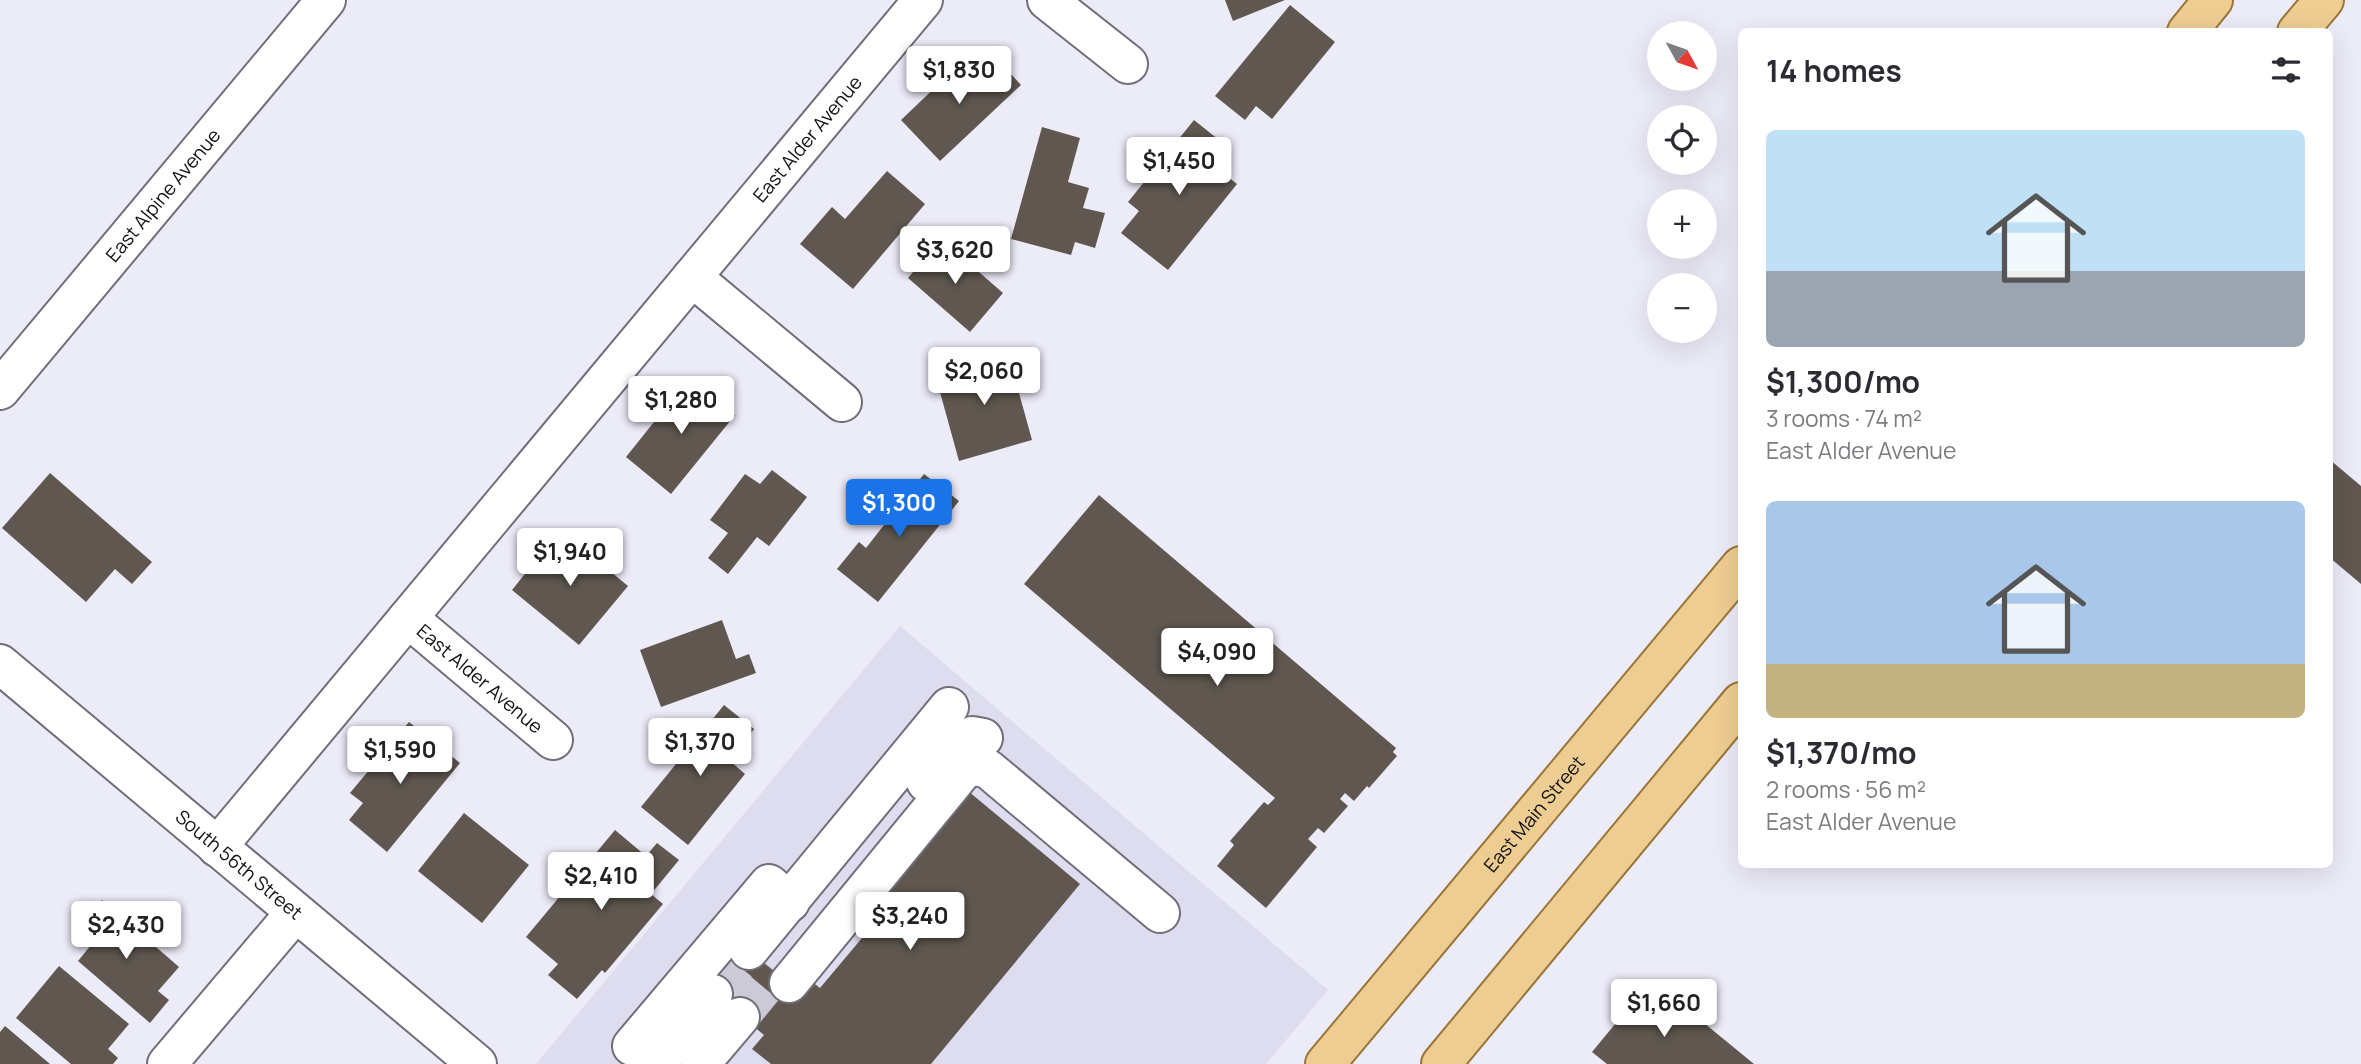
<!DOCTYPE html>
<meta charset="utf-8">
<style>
body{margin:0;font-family:Manrope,sans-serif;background:#f2f2f3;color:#2b2b33;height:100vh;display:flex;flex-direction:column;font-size:26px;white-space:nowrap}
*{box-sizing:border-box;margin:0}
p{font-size:23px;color:#7c7c81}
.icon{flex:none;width:38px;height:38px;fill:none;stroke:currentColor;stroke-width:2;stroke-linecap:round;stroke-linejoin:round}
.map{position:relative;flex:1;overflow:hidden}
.drawer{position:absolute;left:1738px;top:28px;width:595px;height:840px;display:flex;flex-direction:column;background:#fff;border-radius:10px;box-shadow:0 7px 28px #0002}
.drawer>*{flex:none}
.needle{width:46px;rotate:130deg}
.tools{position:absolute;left:1647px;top:21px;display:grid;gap:14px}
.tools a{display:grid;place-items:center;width:70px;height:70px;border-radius:50%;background:#fff;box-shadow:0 7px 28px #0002;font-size:35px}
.price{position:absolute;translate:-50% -60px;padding:0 16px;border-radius:7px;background:#fff;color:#222;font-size:23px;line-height:46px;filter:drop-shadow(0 2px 4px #0008)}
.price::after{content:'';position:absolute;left:50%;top:42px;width:21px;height:16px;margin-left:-10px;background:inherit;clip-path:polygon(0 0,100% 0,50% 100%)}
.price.selected{background:#1a73e8;color:#fff}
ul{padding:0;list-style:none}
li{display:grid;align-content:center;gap:14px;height:371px;padding:0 28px}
li span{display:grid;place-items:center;height:217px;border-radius:10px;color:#555}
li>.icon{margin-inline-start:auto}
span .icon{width:126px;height:126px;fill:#fffc;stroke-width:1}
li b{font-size:30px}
h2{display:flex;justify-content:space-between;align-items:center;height:84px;padding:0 28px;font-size:30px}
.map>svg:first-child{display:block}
.built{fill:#deddf0}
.building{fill:#605850}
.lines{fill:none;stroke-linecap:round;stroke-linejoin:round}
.minor-tunnel{stroke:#cbcad6;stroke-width:38;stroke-dasharray:38 19;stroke-linecap:butt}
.minor-casing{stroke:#706f79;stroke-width:42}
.major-casing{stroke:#997637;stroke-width:42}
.minor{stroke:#fff;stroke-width:38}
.major{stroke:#eecd92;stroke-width:38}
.labels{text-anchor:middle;stroke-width:7;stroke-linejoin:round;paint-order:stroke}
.street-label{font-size:19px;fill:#121115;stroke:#fafaff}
</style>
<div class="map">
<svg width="2361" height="1064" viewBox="0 0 2361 1064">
<rect width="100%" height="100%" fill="#ecebf8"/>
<path class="built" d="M900,626L1328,990L1266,1064H536Z"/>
<path class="building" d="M1225,0H1285L1233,21Z
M1290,5L1335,42L1272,119L1256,106L1245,120L1215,96Z
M968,56L986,75L1000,62L1021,85L940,161L901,120Z
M1194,120L1224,144L1209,162L1237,184L1168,270L1121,233L1139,211L1128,202Z
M1042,127L1080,138L1068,182L1089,188L1083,208L1105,213L1095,248L1075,242L1071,255L1011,239Z
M887,171L925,204L853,289L800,244L832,207L845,219Z
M941,239L1003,293L970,332L908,278Z
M1008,353L1032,440L959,461L935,374Z
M690,377L735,415L671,494L626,457Z
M2329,459L2361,486V584L2329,557Z
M772,470L807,497L769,546L757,537L728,574L708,558L728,533L710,520L745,474L760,484Z
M50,473L152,562L132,584L115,569L86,602L2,528Z
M924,474L959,501L878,602L837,569L859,542L866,548Z
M1099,495L1396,748L1393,752L1397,756L1369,788L1367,786L1354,801L1345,793L1340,799L1348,806L1324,833L1318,828L1308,839L1317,847L1266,908L1217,866L1234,845L1230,841L1264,802L1268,805L1275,798L1024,584Z
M560,530L628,586L579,645L512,590Z
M722,620L736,659L749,654L756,673L661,707L640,650Z
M724,705L754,729L729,760L745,774L688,845L641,807Z
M409,722L460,763L387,852L349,820L363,803L350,793Z
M968,791L1080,884L931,1064H771L752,1049L764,1035L701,983L737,940L801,993L811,981L820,988L867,932L857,924Z
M464,813L529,865L482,923L418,871Z
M615,830L646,856L657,843L679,860L651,894L663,904L605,973L602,970L577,999L548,975L558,964L526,937Z
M102,900L179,967L158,991L169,1000L150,1023L78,961L91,945L75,931Z
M59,966L129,1024L108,1049L118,1058L113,1064H71L16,1018Z
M1644,989L1685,1023L1693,1014L1754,1064H1607L1592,1052Z
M5,1026L50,1064H0V1032Z"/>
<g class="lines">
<path class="minor-tunnel" d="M713,994L749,950
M740,1017L777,972"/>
<g class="minor-casing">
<g id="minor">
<path d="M1047,0L1128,64"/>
<path d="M692,277L842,402"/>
<path id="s1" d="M0,390L326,0"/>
<path id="s2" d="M408,618L553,740"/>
<path id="s3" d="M0,664L477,1064"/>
<path d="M926,782L960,741L972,736L983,738"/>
<path id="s4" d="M217,847L923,0"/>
<path d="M749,950L949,707"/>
<path d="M789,983L962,772L972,765L988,769L1160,913"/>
<path d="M632,1046L769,884L790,902"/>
<path d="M167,1064L295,913"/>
<path d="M656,1064L713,994"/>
<path d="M700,1064L740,1017"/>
</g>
</g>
<g class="major-casing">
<g id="major">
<path d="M2187,32L2213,0"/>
<path d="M2297,32L2324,0"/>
<path id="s5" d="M1325,1064L1741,566"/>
<path d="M1441,1064L1741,702"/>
</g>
</g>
<use href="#minor" class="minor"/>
<use href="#major" class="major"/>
</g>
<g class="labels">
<g class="street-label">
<text dy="7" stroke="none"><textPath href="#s4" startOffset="922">East Alder Avenue</textPath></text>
<text dy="7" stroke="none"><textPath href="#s1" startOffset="254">East Alpine Avenue</textPath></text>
<text dy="7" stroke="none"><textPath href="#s2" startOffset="94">East Alder Avenue</textPath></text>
<text dy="7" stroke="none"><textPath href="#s5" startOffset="326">East Main Street</textPath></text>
<text dy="7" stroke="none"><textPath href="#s3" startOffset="312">South 56th Street</textPath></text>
</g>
</g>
</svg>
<div class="tools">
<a><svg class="needle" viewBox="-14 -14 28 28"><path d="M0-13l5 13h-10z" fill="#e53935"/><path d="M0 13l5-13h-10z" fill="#7c7c81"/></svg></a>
<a><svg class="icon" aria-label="locate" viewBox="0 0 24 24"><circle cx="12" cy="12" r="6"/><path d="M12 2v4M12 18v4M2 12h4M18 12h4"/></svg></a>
<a>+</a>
<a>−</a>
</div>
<b class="price" style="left:959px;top:106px">$1,830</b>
<b class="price" style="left:1179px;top:197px">$1,450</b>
<b class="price" style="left:955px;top:286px">$3,620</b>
<b class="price" style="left:984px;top:407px">$2,060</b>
<b class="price" style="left:681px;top:436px">$1,280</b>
<b class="price selected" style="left:899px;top:539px">$1,300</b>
<b class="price" style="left:570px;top:588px">$1,940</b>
<b class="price" style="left:1217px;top:688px">$4,090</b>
<b class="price" style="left:700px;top:778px">$1,370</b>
<b class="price" style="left:400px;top:786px">$1,590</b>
<b class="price" style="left:601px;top:912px">$2,410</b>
<b class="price" style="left:910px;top:952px">$3,240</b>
<b class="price" style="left:126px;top:961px">$2,430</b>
<b class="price" style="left:1664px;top:1039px">$1,660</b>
<section class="drawer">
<h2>14 homes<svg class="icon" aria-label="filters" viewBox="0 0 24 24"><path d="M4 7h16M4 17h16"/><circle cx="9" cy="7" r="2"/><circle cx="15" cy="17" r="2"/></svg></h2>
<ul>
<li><span style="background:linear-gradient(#bfe0f5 65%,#9aa5b1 0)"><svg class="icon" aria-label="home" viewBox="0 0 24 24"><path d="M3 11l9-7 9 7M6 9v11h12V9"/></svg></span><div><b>$1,300/mo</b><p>3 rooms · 74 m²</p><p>East Alder Avenue</p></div></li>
<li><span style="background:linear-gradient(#a9c7e8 75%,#c2b280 0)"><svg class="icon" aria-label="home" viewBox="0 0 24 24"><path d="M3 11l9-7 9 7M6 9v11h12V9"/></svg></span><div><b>$1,370/mo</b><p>2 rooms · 56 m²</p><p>East Alder Avenue</p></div></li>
</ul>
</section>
</div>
